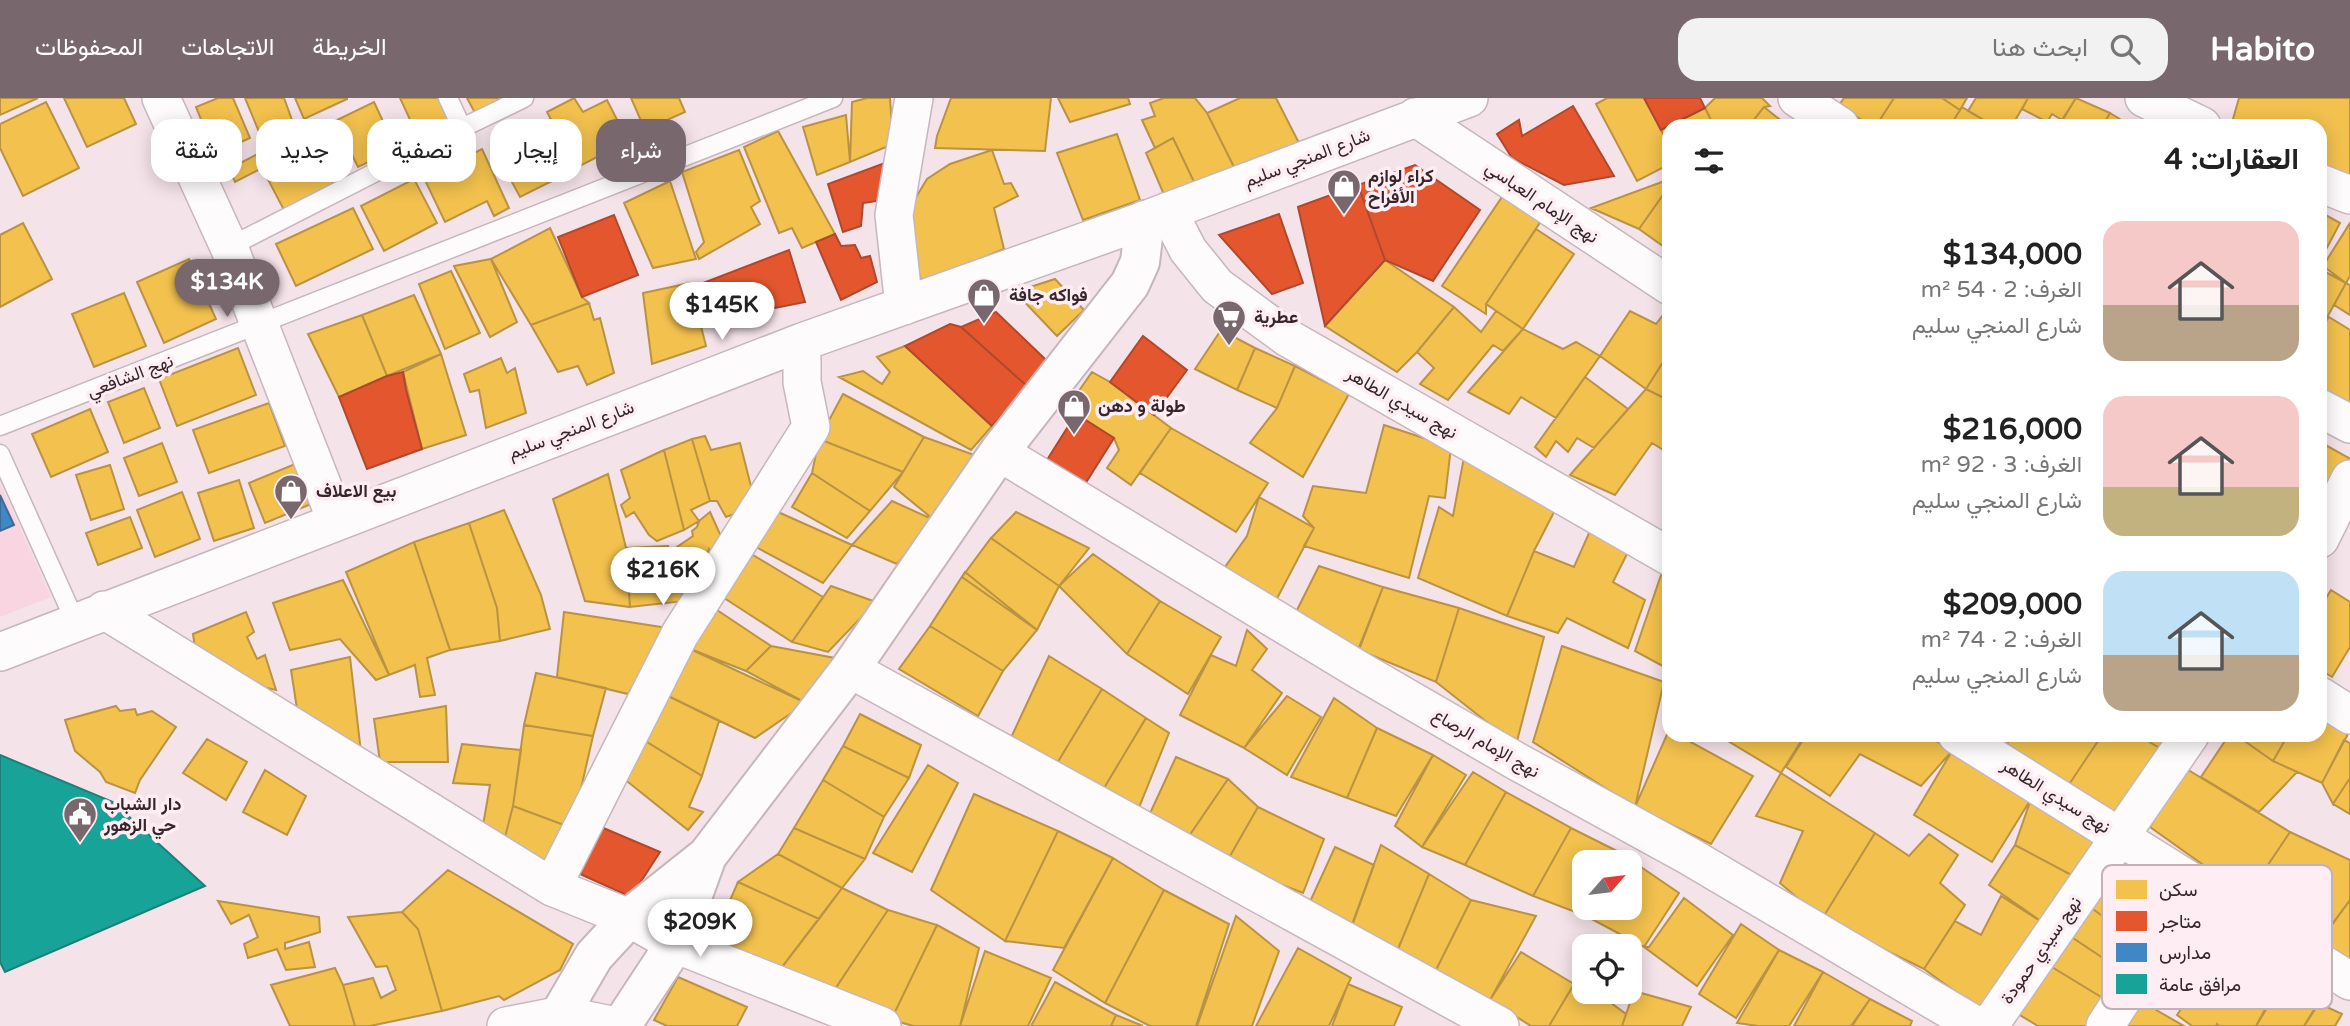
<!DOCTYPE html>
<html lang="ar">
<meta charset="utf-8">
<style>
body{margin:0;font-family:"Varela Round",Vazirmatn,sans-serif;background:#f2f2f2;color:#222;direction:rtl;height:100vh;display:flex;flex-direction:column;font-size:26px;white-space:nowrap}
*{box-sizing:border-box;margin:0}
p{font-size:23px;color:#767676}
.icon{flex:none;width:38px;height:38px;fill:none;stroke:currentColor;stroke-width:2;stroke-linecap:round;stroke-linejoin:round}
.map{position:relative;flex:1;overflow:hidden;direction:ltr}
.sheet{position:absolute;left:1662px;top:21px;width:665px;height:623px;display:flex;flex-direction:column;background:#fff;border-radius:21px;box-shadow:0 4px 18px #0003;direction:rtl}
.sheet>*{flex:none}
.top-card{position:absolute;left:21px;top:21px;width:665px;height:63px;direction:rtl;display:flex;gap:14px}
.needle{width:46px;rotate:62deg}
.fabs{position:absolute;left:1572px;top:752px;display:grid;gap:14px}
.fabs a{display:grid;place-items:center;width:70px;height:70px;border-radius:14px;background:#fff;box-shadow:0 4px 18px #0003;font-size:35px}
.price{position:absolute;translate:-50% -60px;padding:0 16px;border-radius:24px;background:#fff;color:#222;font-size:23px;line-height:46px;filter:drop-shadow(0 2px 4px #0008)}
.price::after{content:'';position:absolute;left:50%;top:42px;width:21px;height:16px;margin-left:-10px;background:inherit;clip-path:polygon(0 0,100% 0,50% 100%)}
.price.active{background:#78686e;color:#fff}
ul{padding:0;list-style:none}
li{display:flex;align-items:center;gap:21px;height:175px;padding:0 28px}
li span{display:grid;place-items:center;flex:none;width:196px;height:140px;border-radius:21px;color:#555}
li>.icon{margin-inline-start:auto}
span .icon{width:84px;height:84px;fill:#fffc;stroke-width:1}
li b{font-size:30px}
h2{display:flex;justify-content:space-between;align-items:center;height:84px;padding:0 28px;font-size:30px}
.tag{padding:0 24px;border-radius:21px;background:#fff;box-shadow:0 4px 18px #0003;font-size:24px;line-height:63px}
.tag.active{background:#78686e;color:#fff}
header{display:flex;align-items:center;gap:42px;box-sizing:border-box;height:98px;padding:0 35px;background:#78686e;color:#fff}
header strong{font-size:33px}
nav{display:flex;gap:38px;margin-inline-start:auto;font-size:24px}
.search{width:490px;height:63px;background:#f2f2f2;display:flex;align-items:center;gap:18px;box-sizing:border-box;padding:0 24px;border-radius:21px;color:#767676;font-size:26px}
.map>svg:first-child{display:block}
.built{fill:#f8d5e1}
.homes{fill:#f2c14e;stroke:#ba9244;stroke-width:2}
.shops{fill:#e4572e;stroke:#b0482d;stroke-width:2}
.schools{fill:#3f88c5;stroke:#3c6b97;stroke-width:2}
.public{fill:#17a398;stroke:#207e78;stroke-width:2}
.lines{fill:none;stroke-linecap:round;stroke-linejoin:round}
.service-casing{stroke:#c6b7bc;stroke-width:21}
.minor-casing{stroke:#c6b7bc;stroke-width:40}
.tertiary-casing{stroke:#c6b7bc;stroke-width:42}
.service{stroke:#fdfbfc;stroke-width:18}
.minor{stroke:#fdfbfc;stroke-width:37}
.tertiary{stroke:#fdfbfc;stroke-width:38}
.labels{text-anchor:middle;stroke-width:7;stroke-linejoin:round;paint-order:stroke}
.street-label{font-size:18px;fill:#36262c;stroke:#feedf3}
.poi-label{font-size:18px;font-weight:bold;fill:#36262c;stroke:#feedf3;text-anchor:start}
.key{fill:#feedf3;stroke:#c2b1b7;stroke-width:2}
.key-label{font-size:19px;fill:#36262c}
</style>
<header>
<strong>Habito</strong>
<div class="search"><svg class="icon" aria-label="search" viewBox="0 0 24 24"><circle cx="10" cy="10" r="6"/><path d="M15 15l6 6"/></svg>ابحث هنا</div>
<nav><a>الخريطة</a><a>الاتجاهات</a><a>المحفوظات</a></nav>
</header>
<div class="map">
<svg width="2350" height="928" viewBox="0 0 2350 928">
<rect width="100%" height="100%" fill="#f4e3e9"/>
<path class="built" d="M0,385L51,499L0,519V433L14,426L0,397Z"/>
<path class="homes" d="M0,0H38L0,17Z
M64,0H124L136,26L87,49Z
M218,0H233L250,40L215,56L196,9Z
M245,0H284L292,22L259,34Z
M295,0H347V1L304,21Z
M400,0H440L452,25L419,41Z
M467,0H503L475,15Z
M574,0L583,14L607,2L628,43L576,70L547,14Z
M631,0H679L685,14L645,32Z
M867,0H890L893,46L850,64L852,4Z
M951,0H1051L1045,53L935,50L937,38Z
M1058,0H1128L1130,6L1070,24Z
M1164,0H1195L1207,15L1235,71L1196,88L1173,40L1155,50L1142,22L1155,18L1150,5Z
M1240,0H1276L1299,45L1235,71L1207,15Z
M1607,0H1644L1670,49V66L1637,83L1596,6Z
M1715,0H1762L1770,8L1764,9L1749,28H1714L1705,10Z
M1844,0H1894L1876,28H1871L1839,7Z
M1894,0H1942L1960,12L1950,28H1876Z
M1942,0H1967L1960,12Z
M1976,0H2028L2012,28H1994L1968,13Z
M2028,0H2076L2062,22L2052,16L2047,24L2022,11Z
M2076,0L2110,15L2102,28H2059Z
M2239,0H2350V88L2320,74V28H2231Z
M46,4L79,70L23,98L0,50V26Z
M374,4L396,51L358,69L335,23Z
M1764,9L1788,28H1749Z
M1962,9L1994,28H1950Z
M1705,10L1714,28H1670V49L1661,32Z
M2110,15L2131,28H2103Z
M846,17L850,64L817,77L803,29Z
M546,29L568,75L520,99L496,54Z
M305,31L333,86L284,112L262,70L235,84L229,71Z
M778,33L835,136L802,150L792,130L779,135L744,49Z
M1117,36L1140,102L1083,122L1057,55Z
M1173,40L1196,88L1165,99L1146,55Z
M482,51L509,110L494,118L487,103L445,124L424,80Z
M739,52L760,103L751,109L760,126L699,161L696,154L704,144L682,74Z
M992,52L1004,86L1011,85L1018,98L994,110L1004,151L922,185L906,129L915,101L927,81L950,66Z
M414,81L437,125L384,153L361,108Z
M1670,81V87L1639,131L1591,110Z
M670,83L696,161L653,170L624,105Z
M1670,87V153L1639,131Z
M1504,96L1541,123L1486,206V216L1442,188Z
M353,110L373,151L296,188L276,146Z
M2320,114L2340,125L2321,161H2320Z
M23,125L52,181L0,209V137Z
M2350,125V178L2346,185L2323,168Z
M550,130L582,199L589,205L531,227L491,161Z
M1536,131L1574,156L1523,231L1486,206Z
M189,161L216,221L164,245L137,184Z
M491,161L517,224L490,239L454,168Z
M1385,162L1454,209L1417,254L1397,274L1325,228Z
M2320,171L2346,185L2325,223L2320,221Z
M451,173L480,235L445,251L419,186Z
M1055,181L1084,212L1057,238L1015,194Z
M690,185L706,248L652,266L643,195Z
M2346,185L2350,187V217L2334,207Z
M124,195L146,248L94,269L72,216Z
M414,197L441,256L387,278L362,217Z
M589,205L594,222L600,220L614,275L587,287L578,268L558,274L531,227Z
M1670,208V253L1646,291L1600,258L1630,213L1656,226Z
M1454,209L1481,234L1496,213L1523,231L1503,253L1493,247L1448,302L1420,286L1434,270L1417,254Z
M362,217L387,278L339,299L308,236Z
M2329,219L2350,232V311L2320,294V232Z
M1523,231L1563,251L1576,244L1600,258L1556,320L1521,299L1509,316L1468,294Z
M1221,232L1255,250L1237,292L1195,271Z
M905,248L992,328L971,352L839,279L863,273L882,286L890,274L877,259Z
M238,250L256,297L177,328L159,281Z
M1255,250L1295,268L1277,310L1237,292Z
M1670,253V303L1646,291Z
M441,256L466,337L422,351L403,274Z
M501,260L507,275L515,270L526,315L486,330L479,292L470,294L464,276Z
M1295,268L1349,296L1303,379L1250,345L1277,310Z
M1092,274L1110,284L1171,330L1131,387L1107,370L1119,352L1114,340L1067,310Z
M1585,279L1628,311L1594,350L1577,340L1568,354L1556,343L1546,359L1535,349Z
M144,290L160,330L124,345L108,304Z
M1646,291L1670,303V356L1652,345L1615,397L1570,377Z
M843,296L924,339L903,374L819,341Z
M269,305L285,348L209,375L193,332Z
M90,311L108,354L51,379L32,336Z
M1384,327L1451,349L1445,400L1429,398L1409,480L1304,448L1314,430L1303,418L1313,388L1366,395Z
M1171,330L1268,385L1236,434L1140,375Z
M705,338L711,352L740,345L756,408L726,419L717,403H710L692,341Z
M924,339L977,358L934,422L894,389Z
M692,341L710,403L691,412L699,423L684,432L664,352Z
M819,341L903,374L870,413L812,375Z
M2320,344L2349,360L2320,412Z
M162,345L177,384L139,398L124,360Z
M664,352L684,432L657,443L649,437L634,414L626,419L621,407L630,400L621,372Z
M1464,359L1554,414L1534,453L1507,518L1418,480L1439,409L1453,418Z
M300,364L316,404L265,425L249,385Z
M110,367L124,411L91,422L76,377Z
M812,375L870,413L847,440L792,409Z
M608,376L626,450L630,509L585,503L553,401Z
M239,382L254,430L214,443L198,395Z
M182,394L200,441L155,459L137,412Z
M1259,399L1314,430L1272,510L1220,476L1247,438Z
M892,403L934,422L897,466L852,447Z
M504,412L541,497L550,531L500,543L497,510L469,425Z
M710,414L724,445L712,458L709,451L699,475L702,484L682,478L677,449L693,438L692,433L697,429L699,423Z
M778,414L852,447L823,485L754,448Z
M1016,414L1089,450L1059,488L991,440Z
M130,419L142,450L98,467L86,435Z
M469,425L497,510L500,543L450,552L414,444Z
M1593,426L1632,446L1613,484L1645,502L1628,550L1567,520L1558,535L1507,518L1534,453L1574,469Z
M991,440L1059,488L1037,532L962,479Z
M414,444L450,552L427,560L435,597L420,599L415,567L389,577L346,474Z
M668,448L685,503L630,509L626,450Z
M748,454L823,499L792,544L721,498Z
M1093,456L1160,503L1127,556L1059,488Z
M1319,468L1383,489L1356,557L1295,516Z
M965,474L1037,532L1003,573L930,528Z
M1661,477L1670,481V572L1635,553Z
M343,482L389,577L376,582L340,541L290,552L273,505Z
M831,488L876,504L828,554L792,544Z
M1383,489L1459,510L1436,584L1359,552Z
M2331,492L2350,504V549L2332,579L2320,572V510Z
M1160,503L1221,539L1188,596L1127,556Z
M1459,510L1544,539L1516,647L1436,584Z
M717,512L771,548L746,573L688,550Z
M246,514L254,534L247,539L257,561L265,557L276,592L258,588L195,550L193,536Z
M564,514L668,530L628,596L557,579Z
M930,528L1003,573L978,618L899,571Z
M1247,532L1267,551L1252,572L1282,595L1244,650L1180,617L1211,557L1236,568Z
M771,548L835,560L806,605L746,573Z
M1562,548L1664,584L1635,709L1533,644Z
M688,550L806,605L755,640L660,594Z
M1049,558L1102,591L1056,667L1008,646Z
M350,559L362,663L299,624L291,572Z
M536,575L606,590L593,638L524,627Z
M1102,591L1146,620L1101,695L1056,667Z
M660,594L719,623L702,678L639,639Z
M1287,598L1321,619L1287,677L1244,650Z
M1334,600L1377,630L1347,700L1291,679Z
M116,608L120,613L135,611L137,617L152,613L176,629L140,682L135,695L106,684L100,674L75,653L65,622Z
M446,608L448,664H380L374,621Z
M2320,612L2350,632L2322,685L2273,663L2288,637H2320Z
M860,616L921,647L909,680L843,648Z
M1146,620L1169,635L1138,712L1101,695Z
M524,627L593,638L572,730L513,708Z
M1377,630L1433,657L1396,718L1347,700Z
M1669,632L1670,637H1678L1753,678L1711,746L1635,709Z
M1718,637H1805L1781,675Z
M1806,637H1927L1952,653L1921,688L1860,656L1830,698L1786,669Z
M2013,637H2102L2066,691L2003,652Z
M2102,637H2137L2165,653L2116,722L2066,691Z
M2137,637H2177L2165,653Z
M2229,637H2236L2273,663L2297,674L2259,714L2201,679Z
M2236,637H2288L2273,663Z
M639,639L702,678L689,709L703,714L688,732L623,680Z
M207,641L247,664L226,702L183,675Z
M2344,642L2350,645V680L2333,706L2322,685Z
M462,646L521,652L513,708L502,751L481,739L490,687L453,685Z
M843,648L909,680L884,719L823,682Z
M1952,653L2031,701L1992,764L1914,717Z
M1433,657L1466,677L1422,749L1395,728Z
M1176,659L1228,681L1187,741L1146,724Z
M928,667L958,685L912,774L873,755Z
M2185,670L2290,734L2247,798L2150,729Z
M265,672L306,698L287,737L243,714Z
M1473,674L1506,694L1465,767L1422,749Z
M1781,675L1875,735L1822,821L1780,785L1803,733L1756,718Z
M2350,680V716L2333,706Z
M1228,681L1258,709L1226,765L1187,741Z
M823,682L884,719L865,761L794,730Z
M1506,694L1571,730L1533,798L1465,767Z
M974,696L1058,733L1005,843L931,792Z
M2031,701L2109,743L2079,781L2015,747Z
M513,708L572,730L553,767L504,743Z
M1258,709L1324,741L1303,795L1226,765Z
M794,730L865,761L842,790L778,756Z
M1571,730L1619,754L1613,765H1584V810H1590L1586,818L1533,798Z
M1058,733L1113,760L1064,850L1005,843Z
M2290,734L2350,762V802L2321,842L2247,798Z
M1875,735L1909,758L1929,736L1958,757L1940,785L1965,807L1924,871L1822,821Z
M1381,747L1429,776L1397,854L1350,832Z
M2015,747L2079,781L2048,828L1989,787Z
M1335,749L1374,767L1352,828L1308,808Z
M1619,754L1679,795L1644,849L1586,818L1590,810H1629V765H1613Z
M778,756L842,790L819,821L738,784Z
M1113,760L1164,792L1105,905L1053,872Z
M448,772L573,846L560,872L504,902L499,898L442,913L418,831L402,814Z
M2125,772L2171,806L2142,846L2090,809Z
M1429,776L1471,802L1432,880L1393,863Z
M738,784L819,821L776,877L710,848Z
M842,790L888,812L835,891L776,877Z
M1164,792L1229,826L1196,928H1150L1105,905Z
M2001,798L2048,828L1985,915L1924,871L1955,823L1981,837Z
M1684,800L1733,837L1697,888L1644,849H1649Z
M1471,802L1536,818L1490,902L1432,880Z
M2350,802V865L2316,848Z
M218,803L319,819L320,834L285,845V851L309,844L315,869L286,872L277,851L248,860L244,846L258,839L249,817L231,826Z
M2090,809L2142,846L2124,874L2070,838Z
M888,812L937,827L894,916L835,891Z
M402,814L418,831L442,913L370,928H355L343,887L373,880L381,900L396,892L387,868L376,869L348,819Z
M1236,818L1279,853L1252,928H1197Z
M1741,826L1779,852L1736,920L1699,896Z
M937,827L979,850L960,928H914L891,922Z
M2070,838L2124,874L2106,902L2047,866Z
M1298,850L1351,880L1329,928H1256Z
M1779,852L1823,874L1789,928H1758L1737,925Z
M985,853L1051,880L1028,928H960Z
M1521,854L1574,886L1549,928H1531L1490,902Z
M2047,866L2106,902L2090,928H2038L2018,916Z
M335,870L343,887L355,928H290L271,887Z
M1823,874L1870,901L1851,928H1794Z
M2283,878L2322,901L2304,928H2256Z
M678,879L747,909L737,928H667L654,922Z
M1576,880L1584,886V894H1596L1626,916L1622,928H1549L1574,886Z
M1055,884L1116,917L1111,928H1031Z
M1348,886L1402,909L1394,928H1332Z
M2229,891L2249,907L2254,897L2270,905L2256,928H2219L2217,926L2216,928H2192L2177,917L2193,893L2222,906Z
M1634,893L1691,909L1682,928H1622Z
M1870,901L1912,923L1910,928H1852Z
M2137,901L2184,928H2125Z
M2318,905L2342,916L2335,928H2304Z
M1116,917L1143,928H1111Z"/>
<path class="shops" d="M1644,0H1700L1705,10L1661,32Z
M1573,8L1614,78L1564,87L1512,60L1497,36L1519,22L1522,38Z
M893,62L890,101L863,105L861,128L843,134L828,86Z
M1415,67L1480,112L1433,183L1385,162L1358,87Z
M1358,87L1385,162L1325,228L1298,109Z
M1279,116L1303,185L1272,196L1219,137Z
M614,117L638,177L582,199L558,139Z
M835,136L841,148L855,147L861,160L870,158L877,184L841,202L816,144Z
M789,152L805,204L718,221L703,185Z
M996,214L1046,262L1028,289L961,229Z
M950,226L961,229L1028,289L992,328L905,248Z
M1143,238L1187,272L1154,317L1110,284Z
M403,274L406,292L422,351L367,371L339,299L387,278Z
M1076,316L1114,340L1085,386L1047,362Z
M601,729L660,754L631,799L580,776Z"/>
<path class="schools" d="M0,397L14,427L0,433Z"/>
<path class="public" d="M0,657L113,704L205,788L5,874L0,864Z"/>
<g class="lines">
<g class="service-casing">
<path id="service" d="M448,0L462,30
M229,149L462,30L524,0
M0,328L833,0
M0,356L75,523"/>
</g>
<g class="minor-casing">
<path id="minor" d="M161,0L229,149L336,422
M1797,0L1840,28
M2144,0L2202,28
M1415,19L1670,188
M2320,85L2350,97
M1168,113L1188,152L1217,188L1288,240L1670,459
M904,208L894,117L914,0
M2320,310L2350,326
M999,354L1359,572L1516,663L1689,758L1977,928
M2320,441L2350,381
M104,512L552,789L629,820L675,846L882,928
M0,554L802,244L1145,122L1469,0
M850,571L1500,928
M2320,598L2350,617
M1957,637L2350,883
M552,789L680,536L811,329L802,284V244
M506,928L562,917L616,928
M1989,928L2190,637
M2105,928L2197,786"/>
</g>
<g class="tertiary-casing">
<path id="tertiary" d="M553,928L594,858L629,820L707,758L850,571L999,354L1130,186L1140,164L1145,122
M621,928L675,846L707,758"/>
</g>
<use href="#service" class="service"/>
<use href="#minor" class="minor"/>
<use href="#tertiary" class="tertiary"/>
</g>
<defs>
<g id="shop-pin" transform="scale(1.75)"><path d="M0 17L-7.5 6A9.5 9.5 0 1 1 7.5 6Z" fill="#78686e" stroke="#feedf3"/><path d="M-5-2.5h2.3a2.7 3.5 0 0 1 5.4 0H5L5.5 6h-11ZM-1.5-2.5h3a1.5 2.3 0 0 0-3 0Z" fill="#fff"/></g>
<g id="supermarket-pin" transform="scale(1.75)"><path d="M0 17L-7.5 6A9.5 9.5 0 1 1 7.5 6Z" fill="#78686e" stroke="#feedf3"/><path d="M-6-5.5h2.5l.6 2H6L4.5 2H-2.5L-4.4-4H-6ZM-1.5 3.2a1.3 1.3 0 1 0 .1 0ZM3 3.2a1.3 1.3 0 1 0 .1 0Z" fill="#fff"/></g>
<g id="civic-pin" transform="scale(1.75)"><path d="M0 17L-7.5 6A9.5 9.5 0 1 1 7.5 6Z" fill="#78686e" stroke="#feedf3"/><path d="M-.6-6.5H3V-4.5H.6V-3L4-1V1h2V6H-6V1h2V-1L-.6-3ZM-1.2 2.5V6h2.4V2.5Z" fill="#fff"/></g>
</defs>
<g fill-rule="evenodd">
<use href="#shop-pin" x="1344" y="88"/>
<use href="#shop-pin" x="984" y="197"/>
<use href="#supermarket-pin" x="1229" y="219"/>
<use href="#shop-pin" x="1074" y="308"/>
<use href="#shop-pin" x="291" y="393"/>
<use href="#civic-pin" x="80" y="716"/>
</g>
<g class="labels">
<g class="street-label">
<text transform="translate(1307 60) rotate(-21)" y="6">شارع المنجي سليم</text>
<text transform="translate(1542 104) rotate(34)" y="6">نهج الإمام العباسي</text>
<text transform="translate(130 278) rotate(-21)" y="6">نهج الشافعي</text>
<text transform="translate(1402 305) rotate(30)" y="6">نهج سيدي الطاهر</text>
<text transform="translate(571 332) rotate(-21)" y="6">شارع المنجي سليم</text>
<text transform="translate(1486 645) rotate(30)" y="6">نهج الإمام الرصاع</text>
<text transform="translate(2056 698) rotate(32)" y="6">نهج سيدي الطاهر</text>
<text transform="translate(2041 852) rotate(-55)" y="6">نهج سيدي حمودة</text>
</g>
<g class="poi-label">
<text x="1368" y="84">كراء لوازم<tspan x="1368" dy="21">الأفراح</tspan></text>
<text x="1009" y="203">فواكه جافة</text>
<text x="1254" y="225">عطرية</text>
<text x="1098" y="314">طولة و دهن</text>
<text x="316" y="399">بيع الاعلاف</text>
<text x="104" y="712">دار الشباب<tspan x="104" dy="21">حي الزهور</tspan></text>
</g>
</g>
<rect x="2102" y="767" width="230" height="144" rx="10" class="key"/>
<rect x="2116" y="782" width="31" height="19" fill="#f2c14e"/>
<rect x="2116" y="813" width="31" height="20" fill="#e4572e"/>
<rect x="2116" y="845" width="31" height="19" fill="#3f88c5"/>
<rect x="2116" y="876" width="31" height="20" fill="#17a398"/>
<g class="key-label">
<text x="2159" y="798">سكن</text>
<text x="2159" y="830">متاجر</text>
<text x="2159" y="861">مدارس</text>
<text x="2159" y="893">مرافق عامة</text>
</g>
</svg>
<div class="fabs">
<a><svg class="needle" viewBox="-14 -14 28 28"><path d="M0-13l5 13h-10z" fill="#e53935"/><path d="M0 13l5-13h-10z" fill="#767676"/></svg></a>
<a><svg class="icon" aria-label="locate" viewBox="0 0 24 24"><circle cx="12" cy="12" r="6"/><path d="M12 2v4M12 18v4M2 12h4M18 12h4"/></svg></a>
</div>
<b class="price active" style="left:227px;top:221px">$134K</b>
<b class="price" style="left:722px;top:244px">$145K</b>
<b class="price" style="left:663px;top:509px">$216K</b>
<b class="price" style="left:700px;top:861px">$209K</b>
<div class="top-card">
<a class="tag active">شراء</a>
<a class="tag">إيجار</a>
<a class="tag">تصفية</a>
<a class="tag">جديد</a>
<a class="tag">شقة</a>
</div>
<section class="sheet">
<h2>العقارات: 4<svg class="icon" aria-label="filters" viewBox="0 0 24 24"><path d="M4 7h16M4 17h16"/><circle cx="9" cy="7" r="2"/><circle cx="15" cy="17" r="2"/></svg></h2>
<ul>
<li><span style="background:linear-gradient(#f6c9c9 60%,#b9a48a 0)"><svg class="icon" aria-label="home" viewBox="0 0 24 24"><path d="M3 11l9-7 9 7M6 9v11h12V9"/></svg></span><div><b>$134,000</b><p>الغرف: 2 · 54 m²</p><p>شارع المنجي سليم</p></div></li>
<li><span style="background:linear-gradient(#f6c9c9 65%,#c2b280 0)"><svg class="icon" aria-label="home" viewBox="0 0 24 24"><path d="M3 11l9-7 9 7M6 9v11h12V9"/></svg></span><div><b>$216,000</b><p>الغرف: 3 · 92 m²</p><p>شارع المنجي سليم</p></div></li>
<li><span style="background:linear-gradient(#bfe0f5 60%,#b9a48a 0)"><svg class="icon" aria-label="home" viewBox="0 0 24 24"><path d="M3 11l9-7 9 7M6 9v11h12V9"/></svg></span><div><b>$209,000</b><p>الغرف: 2 · 74 m²</p><p>شارع المنجي سليم</p></div></li>
</ul>
</section>
</div>
